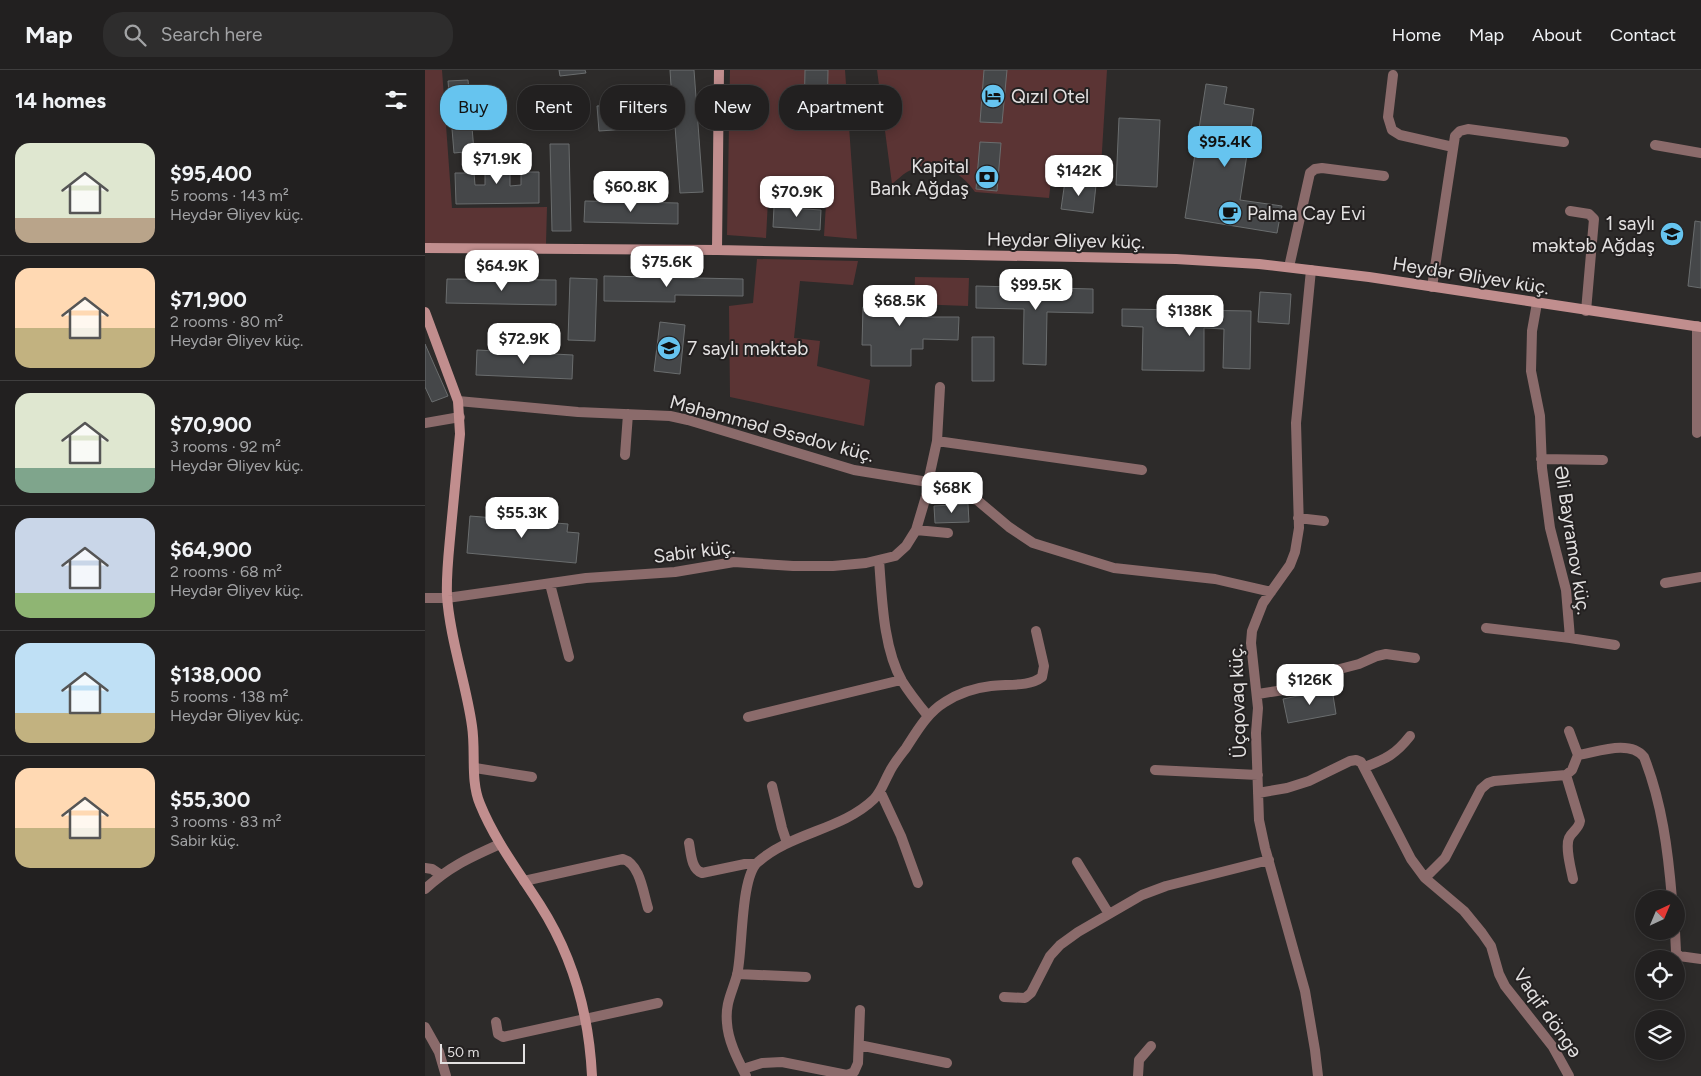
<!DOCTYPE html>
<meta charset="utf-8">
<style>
body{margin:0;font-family:Figtree,sans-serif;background:#2e2d2d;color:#f1f3f6;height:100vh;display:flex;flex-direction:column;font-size:19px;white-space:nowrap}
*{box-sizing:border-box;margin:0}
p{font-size:16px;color:#a2a3a5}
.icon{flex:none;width:28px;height:28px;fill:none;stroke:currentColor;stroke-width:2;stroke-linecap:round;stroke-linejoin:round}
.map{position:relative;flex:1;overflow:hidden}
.details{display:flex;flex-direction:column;background:#222020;width:425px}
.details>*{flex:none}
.top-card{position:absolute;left:15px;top:15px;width:475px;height:45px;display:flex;gap:10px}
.needle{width:32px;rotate:44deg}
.tools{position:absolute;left:1210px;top:820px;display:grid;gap:10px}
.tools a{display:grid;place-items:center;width:50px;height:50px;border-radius:50%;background:#222020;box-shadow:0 2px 12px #0003,0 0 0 1px #3f3e3e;font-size:25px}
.scale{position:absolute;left:15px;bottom:12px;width:85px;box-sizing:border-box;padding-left:5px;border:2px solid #e3e1e1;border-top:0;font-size:14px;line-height:18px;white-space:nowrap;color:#e3e1e1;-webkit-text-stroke:4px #242121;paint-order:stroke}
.price{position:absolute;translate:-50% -42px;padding:0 11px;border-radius:10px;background:#fff;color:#222;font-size:16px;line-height:32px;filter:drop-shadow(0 1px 2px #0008)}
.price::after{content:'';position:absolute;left:50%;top:30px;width:15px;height:11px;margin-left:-8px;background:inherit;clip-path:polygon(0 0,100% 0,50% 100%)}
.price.active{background:#66c4ef;color:#111}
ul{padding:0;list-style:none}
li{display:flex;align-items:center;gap:15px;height:125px;padding:0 15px}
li+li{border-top:1px solid #3f3e3e}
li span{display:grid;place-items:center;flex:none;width:140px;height:100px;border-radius:15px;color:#555}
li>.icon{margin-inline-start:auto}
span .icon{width:60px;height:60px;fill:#fffc;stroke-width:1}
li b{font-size:21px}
h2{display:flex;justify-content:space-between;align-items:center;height:60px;padding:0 15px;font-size:21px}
.tag{padding:0 18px;border-radius:20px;background:#222020;box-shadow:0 2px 12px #0003,0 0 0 1px #3f3e3e;font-size:18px;line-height:45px}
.tag.active{background:#66c4ef;color:#111}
header{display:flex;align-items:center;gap:30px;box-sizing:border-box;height:70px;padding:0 25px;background:#222020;border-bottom:1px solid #3f3e3e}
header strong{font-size:24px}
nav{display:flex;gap:28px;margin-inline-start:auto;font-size:18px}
.search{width:350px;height:45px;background:#2e2d2d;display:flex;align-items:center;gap:12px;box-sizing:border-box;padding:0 18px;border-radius:20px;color:#a2a3a5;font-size:19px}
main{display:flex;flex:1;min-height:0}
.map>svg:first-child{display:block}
.green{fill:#5b3434}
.building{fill:#454749;stroke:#6a6d6e}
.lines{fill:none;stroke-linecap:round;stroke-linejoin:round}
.street{stroke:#8b6b6b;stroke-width:10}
.secondary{stroke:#c18e8e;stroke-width:10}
.labels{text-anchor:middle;stroke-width:4;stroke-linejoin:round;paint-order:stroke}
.poi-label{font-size:19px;fill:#e3e1e1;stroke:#242121;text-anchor:start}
.street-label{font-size:19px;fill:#e3e1e1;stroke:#242121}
</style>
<header>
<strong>Map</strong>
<div class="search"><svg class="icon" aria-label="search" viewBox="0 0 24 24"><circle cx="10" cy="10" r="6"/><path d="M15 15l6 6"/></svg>Search here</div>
<nav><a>Home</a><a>Map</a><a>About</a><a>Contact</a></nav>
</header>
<main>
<section class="details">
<h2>14 homes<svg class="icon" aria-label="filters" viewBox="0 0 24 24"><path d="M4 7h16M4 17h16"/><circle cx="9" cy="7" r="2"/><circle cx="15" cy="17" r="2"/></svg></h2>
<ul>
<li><span style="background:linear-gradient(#dfe7d0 75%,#b9a48a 0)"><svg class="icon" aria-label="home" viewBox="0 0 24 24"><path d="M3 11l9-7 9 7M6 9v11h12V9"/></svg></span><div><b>$95,400</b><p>5 rooms · 143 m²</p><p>Heydər Əliyev küç.</p></div></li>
<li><span style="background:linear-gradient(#ffd9b3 60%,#c2b280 0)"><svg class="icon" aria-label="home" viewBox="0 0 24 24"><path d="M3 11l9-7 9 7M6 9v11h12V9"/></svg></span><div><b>$71,900</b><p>2 rooms · 80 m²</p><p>Heydər Əliyev küç.</p></div></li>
<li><span style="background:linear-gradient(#dfe7d0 75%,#7fa58c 0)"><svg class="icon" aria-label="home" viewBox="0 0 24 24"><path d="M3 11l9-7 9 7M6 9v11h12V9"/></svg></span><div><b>$70,900</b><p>3 rooms · 92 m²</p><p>Heydər Əliyev küç.</p></div></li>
<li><span style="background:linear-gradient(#c9d6e8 75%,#8fb573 0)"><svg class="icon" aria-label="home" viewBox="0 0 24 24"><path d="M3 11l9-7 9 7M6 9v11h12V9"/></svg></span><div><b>$64,900</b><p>2 rooms · 68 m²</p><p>Heydər Əliyev küç.</p></div></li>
<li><span style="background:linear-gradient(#bfe0f5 70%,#c2b280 0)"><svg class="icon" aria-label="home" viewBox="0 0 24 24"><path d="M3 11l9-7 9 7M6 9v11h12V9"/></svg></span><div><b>$138,000</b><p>5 rooms · 138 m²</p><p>Heydər Əliyev küç.</p></div></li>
<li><span style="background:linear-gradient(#ffd9b3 60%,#c2b280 0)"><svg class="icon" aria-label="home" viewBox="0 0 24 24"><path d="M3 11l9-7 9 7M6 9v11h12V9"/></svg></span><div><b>$55,300</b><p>3 rooms · 83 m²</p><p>Sabir küç.</p></div></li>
</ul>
</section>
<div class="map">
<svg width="1276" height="1006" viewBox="0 0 1276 1006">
<rect width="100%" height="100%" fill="#2d2b2a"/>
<path class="green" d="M0,0H17L27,138L122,137L121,174L0,173Z
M305,0H420L432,169L399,166L401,134L343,130L341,168L302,165Z
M452,0H682L676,97L628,92L624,128L550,122C534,99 508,87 482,102C477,105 472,110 467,114Z
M332,189L433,191L428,215L375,211L369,268L395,271L392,296L445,310L439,356L305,327L304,236L328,233Z
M490,207L544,208L543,236L489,234Z"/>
<path class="building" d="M134,0H160L161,3L135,6Z
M245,0H269L278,122L255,123L250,56L174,61L172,36L247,31Z
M380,0H403L402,47L379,46Z
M559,0H582L577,53L555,52Z
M43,10L49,81L29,83L23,11Z
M781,14L802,17L799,34L829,39L815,130L857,136L852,163L760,148Z
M694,48L735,50L732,117L691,115Z
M555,72L576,73L572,121L551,119Z
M125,74H144L146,161H127Z
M60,86H85V116L96,115V102H114V133L31,134L30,103H49L50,115H60Z
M640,111L671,115L668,143L636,139Z
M160,131L253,133V154L159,152Z
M349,137L396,140L395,160L348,157Z
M1270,151L1276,152V218L1263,216Z
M179,206L318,209V226L250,225V232L179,231Z
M145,208L172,209L170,271L143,270Z
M22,209L131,210V235L21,233Z
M446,216H486V237H497V247H534L533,270L498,269V279H486V296H446V275H437L438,237H446Z
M551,216L668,219V243L622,242L621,295L598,294L599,239L551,238Z
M835,222L866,224L864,254L833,252Z
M697,239L826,241L825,299L798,298L799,259L779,258V301L717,300L718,257L697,256Z
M235,252L260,255L255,304L229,301Z
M547,267H569V311H547Z
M0,274L23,326L7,332L0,317Z
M52,280L148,285L147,309L51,305Z
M543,434L544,452L510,453L509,436Z
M45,446L143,454L142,462L154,463L151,493L42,483Z
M907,619L911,644L863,653L858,629Z"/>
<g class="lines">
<path class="street" d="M968,5L963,47L967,60L975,65L1028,77
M1230,75L1276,83
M1145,141L1164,144L1169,149L1161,241
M864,197L885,103L890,99L897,98L959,106
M886,200L871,353L874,458L870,482L865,495L838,533L827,561L826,573L833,638L831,663L834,750L840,778L880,921L890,980L893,1006
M1007,217L1030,66L1035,61L1043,59L1139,72
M33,331L153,342L245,346L263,350L429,400L503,412L502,423L537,426L552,430L584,457L608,473L689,498L790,509L846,522
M0,353L35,347
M1272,363V256
M512,371L515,317
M200,385L203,344
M1116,389L1178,390
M503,412L512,371L717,400
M873,448L899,451
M491,460L523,463
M454,490C457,527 458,578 477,611C485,624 494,635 503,646
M1240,513L1276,507
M125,514L144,587
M0,528H22L161,508L250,502L309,492L368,496H408L441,493L470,486L481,476L491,460L502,423
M1061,558L1145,568L1141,520L1125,458L1117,398L1115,346L1106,301L1107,261L1112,233
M1145,568L1190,575
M833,624L896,614L903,610L911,600L934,594L952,586L961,584L990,588
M323,647L476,610
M1144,661L1153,685
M940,697C961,689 971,684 985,666
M50,698L107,707
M730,700L833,705
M1141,705L1155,751C1154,759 1147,761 1144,768C1140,777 1146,799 1148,809
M347,716L357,758L362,773
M455,721L476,766L493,813
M833,723L862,718L884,711L925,691L931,690L936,692L986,789L1000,808L1020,788L1056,719L1063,713L1069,711L1141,705L1147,700L1153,685C1172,682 1205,669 1219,687C1237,733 1243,780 1247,829
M264,773C266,783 266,799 277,803L320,794H330
M652,792L684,844
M0,798L7,799L16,805
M1000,808L1039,841L1057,863L1066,876L1074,904L1080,916L1128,977L1144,1006
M99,811L198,789C215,794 218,822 223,838
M0,819C25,796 44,788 75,774
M1250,861L1251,882L1254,886L1276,889
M312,904L381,907
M579,927L600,928L606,923L625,886L635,875L653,862L717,825L741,816L844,790
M71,952L73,964L78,967L233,933
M0,957L14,982L21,1006
M434,975L522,993
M318,999L337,993L357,992L422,1005L429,1002L433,993L435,940
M321,1006C313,990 303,971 302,953C300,933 307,923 312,905C318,881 315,807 333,792C367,762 417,760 449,729C456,722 459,712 464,703C468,694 475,686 481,678C492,661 502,643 520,632C534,623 549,618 566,616C582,614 604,617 617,607L619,596L611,561
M713,1006L714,990L726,976"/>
<path class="secondary" d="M0,178L292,180L751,189L834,194L944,207L1276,257
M292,180L294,0
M0,242L33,331L35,364C32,396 29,427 26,458C24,481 21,504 22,526C25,570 41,613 47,656C51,682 45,710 55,734C70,771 94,802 115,835C149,888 164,944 167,1006"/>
</g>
<defs>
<g id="hotel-disc" transform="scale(1.25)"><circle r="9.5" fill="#66c4ef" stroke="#242121"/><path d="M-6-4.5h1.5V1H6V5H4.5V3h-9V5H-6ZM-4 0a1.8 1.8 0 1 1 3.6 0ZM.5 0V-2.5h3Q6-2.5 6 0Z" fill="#111"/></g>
<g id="bank-disc" transform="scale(1.25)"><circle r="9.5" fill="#66c4ef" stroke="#242121"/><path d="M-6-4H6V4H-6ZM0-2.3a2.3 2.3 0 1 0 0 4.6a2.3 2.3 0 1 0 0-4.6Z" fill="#111"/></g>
<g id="cafe-disc" transform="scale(1.25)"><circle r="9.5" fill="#66c4ef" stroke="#242121"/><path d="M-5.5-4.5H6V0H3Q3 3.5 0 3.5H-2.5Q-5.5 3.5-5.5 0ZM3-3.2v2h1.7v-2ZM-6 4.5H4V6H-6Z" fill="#111"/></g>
<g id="school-disc" transform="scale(1.25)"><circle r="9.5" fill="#66c4ef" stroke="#242121"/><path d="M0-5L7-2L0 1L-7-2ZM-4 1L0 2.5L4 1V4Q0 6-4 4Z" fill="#111"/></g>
</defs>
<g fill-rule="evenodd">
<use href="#hotel-disc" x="568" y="26"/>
<use href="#bank-disc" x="562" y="107"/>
<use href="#cafe-disc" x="805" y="143"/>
<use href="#school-disc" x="1247" y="164"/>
<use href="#school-disc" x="244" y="278"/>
</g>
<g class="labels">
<g class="poi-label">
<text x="586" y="33">Qızıl Otel</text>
<text x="544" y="103" text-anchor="end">Kapital<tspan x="544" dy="22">Bank Ağdaş</tspan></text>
<text x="822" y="150">Palma Cay Evi</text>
<text x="1230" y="160" text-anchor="end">1 saylı<tspan x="1230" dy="22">məktəb Ağdaş</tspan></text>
<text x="262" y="285">7 saylı məktəb</text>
</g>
<g class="street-label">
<text transform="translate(641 170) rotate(1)" y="7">Heydər Əliyev küç.</text>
<text transform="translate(1046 205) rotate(9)" y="7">Heydər Əliyev küç.</text>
<text transform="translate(347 358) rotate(15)" y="7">Məhəmməd Əsədov küç.</text>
<text transform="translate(1148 470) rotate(81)" y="7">Əli Bayramov küç.</text>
<text transform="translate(269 481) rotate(-7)" y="7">Sabir küç.</text>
<text transform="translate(812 631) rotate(-92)" y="7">Üçqovaq küç.</text>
<text transform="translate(1123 943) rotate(55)" y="7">Vaqif döngə</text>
</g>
</g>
</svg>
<div class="tools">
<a><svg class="needle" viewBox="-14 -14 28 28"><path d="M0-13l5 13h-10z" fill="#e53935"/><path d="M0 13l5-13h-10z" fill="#a2a3a5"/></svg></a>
<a><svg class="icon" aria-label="locate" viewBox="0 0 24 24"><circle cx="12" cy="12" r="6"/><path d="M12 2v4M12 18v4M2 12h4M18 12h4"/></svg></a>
<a><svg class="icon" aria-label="layers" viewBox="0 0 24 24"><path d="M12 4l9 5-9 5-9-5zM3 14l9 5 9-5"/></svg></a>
</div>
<div class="scale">50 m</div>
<b class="price active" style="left:800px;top:98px">$95.4K</b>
<b class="price" style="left:72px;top:115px">$71.9K</b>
<b class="price" style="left:654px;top:127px">$142K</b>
<b class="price" style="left:206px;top:143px">$60.8K</b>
<b class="price" style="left:372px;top:148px">$70.9K</b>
<b class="price" style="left:242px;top:218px">$75.6K</b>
<b class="price" style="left:77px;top:222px">$64.9K</b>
<b class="price" style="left:611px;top:241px">$99.5K</b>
<b class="price" style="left:475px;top:257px">$68.5K</b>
<b class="price" style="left:765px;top:267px">$138K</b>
<b class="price" style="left:99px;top:295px">$72.9K</b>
<b class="price" style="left:527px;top:444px">$68K</b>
<b class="price" style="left:97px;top:469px">$55.3K</b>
<b class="price" style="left:885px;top:636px">$126K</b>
<div class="top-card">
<a class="tag active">Buy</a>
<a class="tag">Rent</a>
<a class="tag">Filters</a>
<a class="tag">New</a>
<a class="tag">Apartment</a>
</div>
</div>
</main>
